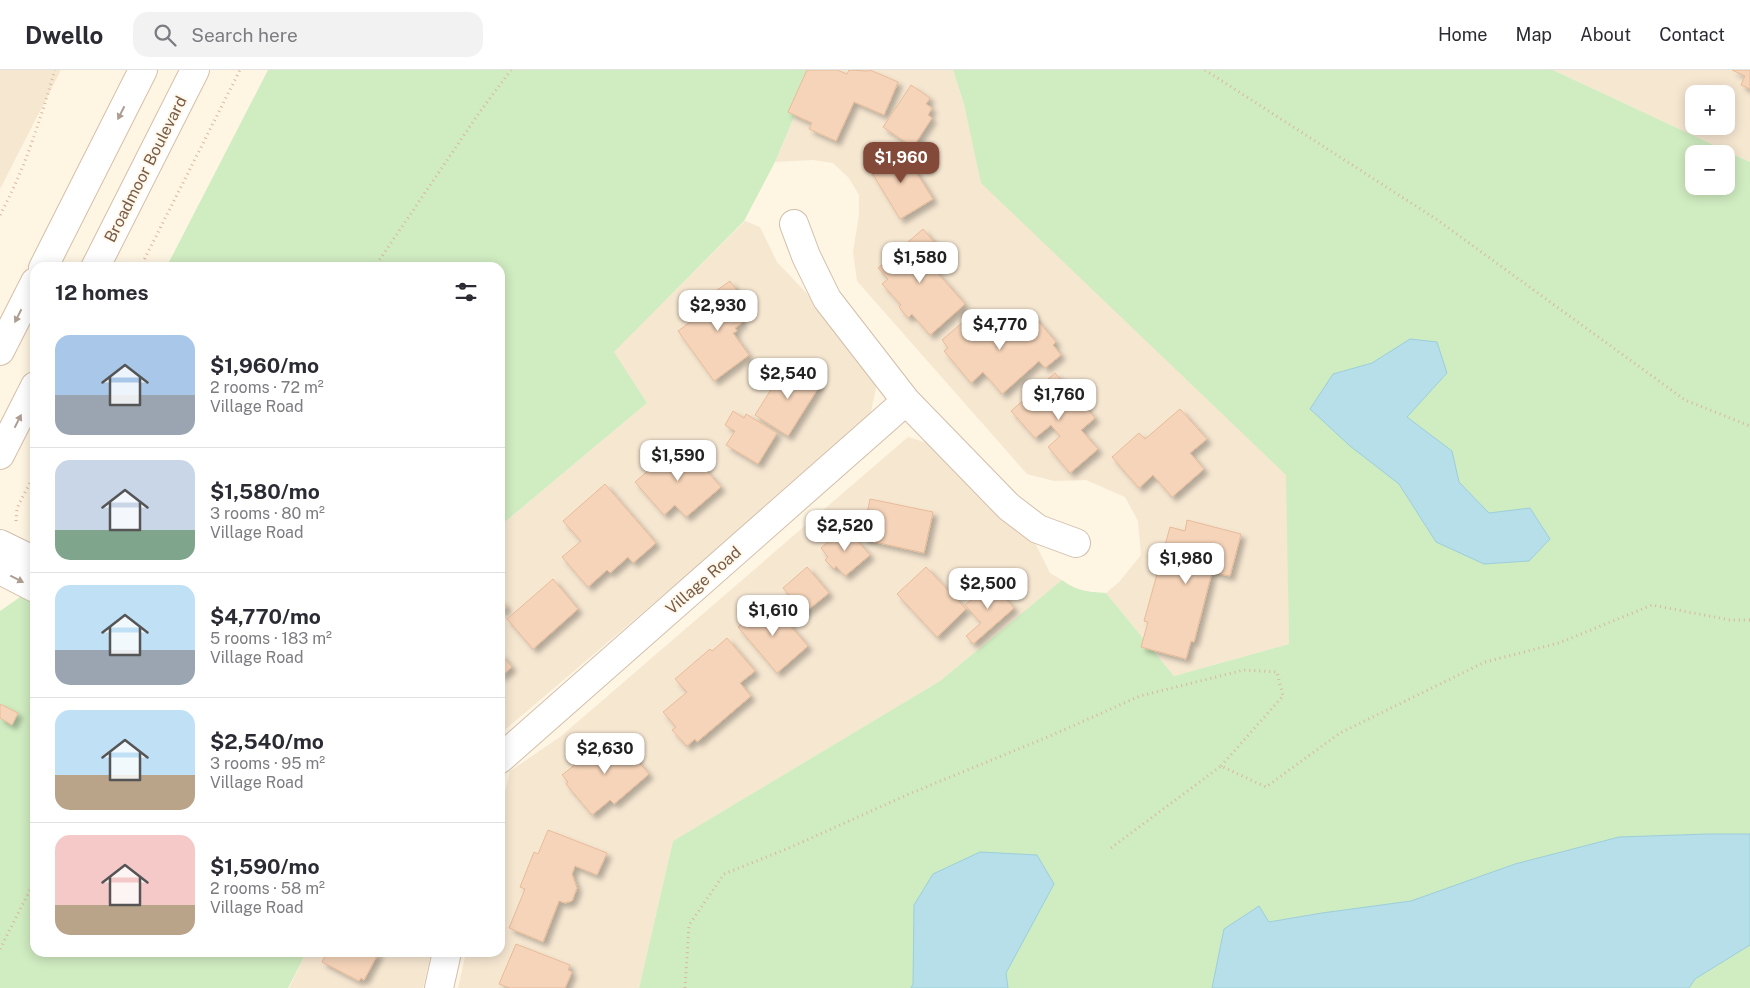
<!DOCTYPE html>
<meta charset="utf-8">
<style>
body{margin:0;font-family:"Public Sans",sans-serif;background:#f2f2f3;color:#2b2b33;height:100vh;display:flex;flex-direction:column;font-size:19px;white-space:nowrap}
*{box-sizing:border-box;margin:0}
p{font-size:16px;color:#7c7c81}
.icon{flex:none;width:28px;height:28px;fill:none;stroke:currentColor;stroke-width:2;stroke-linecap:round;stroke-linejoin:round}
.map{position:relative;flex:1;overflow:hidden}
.panel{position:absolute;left:30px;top:192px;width:475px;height:695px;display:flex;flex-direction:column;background:#fff;border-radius:15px;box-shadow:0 2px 12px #0003}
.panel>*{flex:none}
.tools{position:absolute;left:1685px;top:15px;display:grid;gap:10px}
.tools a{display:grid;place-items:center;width:50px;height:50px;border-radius:10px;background:#fff;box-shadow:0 2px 12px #0003;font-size:25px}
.price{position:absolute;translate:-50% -42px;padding:0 11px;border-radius:10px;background:#fff;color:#222;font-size:16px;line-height:32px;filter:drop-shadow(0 1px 2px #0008)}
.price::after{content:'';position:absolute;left:50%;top:30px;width:15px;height:11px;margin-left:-8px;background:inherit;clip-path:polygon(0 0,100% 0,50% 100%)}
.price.selected{background:#844a39;color:#fff}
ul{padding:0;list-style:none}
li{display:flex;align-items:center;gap:15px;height:125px;padding:0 25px}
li+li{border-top:1px solid #e1e1e2}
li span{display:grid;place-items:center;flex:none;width:140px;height:100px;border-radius:15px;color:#555}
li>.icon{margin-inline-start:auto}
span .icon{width:60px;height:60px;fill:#fffc;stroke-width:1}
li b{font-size:21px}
h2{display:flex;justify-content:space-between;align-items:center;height:60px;padding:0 25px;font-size:21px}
header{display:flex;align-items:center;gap:30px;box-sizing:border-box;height:70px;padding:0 25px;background:#fff;border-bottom:1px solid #e1e1e2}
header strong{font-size:24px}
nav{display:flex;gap:28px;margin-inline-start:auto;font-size:18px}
.search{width:350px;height:45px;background:#f2f2f3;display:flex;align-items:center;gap:12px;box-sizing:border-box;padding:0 18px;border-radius:15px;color:#7c7c81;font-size:19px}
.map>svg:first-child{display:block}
.residential{fill:#f6e7d1;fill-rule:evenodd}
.green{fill:#d0ecc1;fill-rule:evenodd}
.water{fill:#b6dfe9;stroke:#9ccedb}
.building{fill:#f5d4b9;stroke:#e9bb98;filter:url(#shadow)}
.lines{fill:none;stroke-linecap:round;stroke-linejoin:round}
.street-casing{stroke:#d2bfab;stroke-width:30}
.secondary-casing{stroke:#d5bfa9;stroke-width:30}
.path{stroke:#dab79c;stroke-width:3;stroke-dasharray:1 4;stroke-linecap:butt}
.street{stroke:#fff;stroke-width:28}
.secondary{stroke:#fff;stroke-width:28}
.oneway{fill:#ae9d91}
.labels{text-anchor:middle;stroke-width:4;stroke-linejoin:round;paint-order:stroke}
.street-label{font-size:16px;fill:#785b47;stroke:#fff8eb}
</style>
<header>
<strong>Dwello</strong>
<div class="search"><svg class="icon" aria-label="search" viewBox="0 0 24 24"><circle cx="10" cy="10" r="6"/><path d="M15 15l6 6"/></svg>Search here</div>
<nav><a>Home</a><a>Map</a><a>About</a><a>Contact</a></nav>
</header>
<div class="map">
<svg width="1750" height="918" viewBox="0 0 1750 918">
<defs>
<filter id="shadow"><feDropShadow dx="4.5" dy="4.5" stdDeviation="2.5" flood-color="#0004"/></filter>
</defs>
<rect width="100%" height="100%" fill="#fef5e3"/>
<path class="residential" d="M0,0H61L0,119Z
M814,0H953L964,34L982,113L1287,405L1289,574L1174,606L1106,523L1119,512L1141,485L1138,451L1125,427L1086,410L1054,411L1027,404L857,211L853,182L859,145V125L849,108L833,93L813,90L775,92Z
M1553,0H1750V92ZM1694,24H1726V56H1694Z
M745,151L760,157L777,192L813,230L877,314L869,350L500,664V456L647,333L613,282Z
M908,367L943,378L976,414L1035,473L1050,503L1062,510L940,611L673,771L639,918H458L466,883L500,882V742L510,701L560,667Z
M306,883H431L423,918H289Z"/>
<path class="green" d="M268,0H814L775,92L744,151L614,282L647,333L500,456V198H166Z
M953,0H1553L1750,92V918H639L673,771L940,611L1062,510C1077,521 1087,522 1106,523L1174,606L1289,574L1286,405L981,113L964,34ZM1694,84H1726V116H1694Z
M26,523L35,527V882L306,883L288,918H0V541Z"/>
<path class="water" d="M1410,269L1437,272L1447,303L1407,347L1452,381L1459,412L1489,443L1530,438L1550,469L1529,491L1484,494L1436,472L1399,414L1350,376L1310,339L1333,304L1372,293Z
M1708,764H1750V875L1695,909L1689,918H1212L1224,859L1259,836L1269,852L1322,843L1411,831L1515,794L1619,767Z
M980,782L1037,785L1054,814L1006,903L1008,918H911L913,914L914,835L933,804Z"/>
<path class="building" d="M807,0H837L847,4L849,0L868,1L870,0L898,12L884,45L854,32L836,71L809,59L812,53L788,42Z
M1732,0H1750V19L1741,15L1745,6Z
M911,15L930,28L926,34L932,38L928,45L932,48L913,77L883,57Z
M901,78L933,129L900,149L869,98Z
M923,159L940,179L927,191L965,234L930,265L912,244L908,248L899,237L901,235L882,214L888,209L878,198Z
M730,211L749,237L738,245L743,252L735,258L737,261L733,263L749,285L714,311L678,261L709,238L703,230Z
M1033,245L1056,272L1053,275L1061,285L1045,298L1039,291L1002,324L983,302L971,313L944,281L948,278L942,270L970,246L976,253L980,250L996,270L1024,246L1027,250Z
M787,294L820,315L788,366L755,345Z
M1055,303L1095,348L1081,360L1098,379L1070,403L1048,377L1060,366L1051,355L1035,368L1011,341Z
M1180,339L1207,369L1190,383L1204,399L1172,427L1153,405L1139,418L1112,387L1139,363L1145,369Z
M733,341L744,348L746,344L777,363L758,394L726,375L735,361L725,355Z
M681,372L721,417L686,447L675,435L664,445L635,412Z
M605,414L656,473L633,493L628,487L610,503L607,500L588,517L562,487L581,471L563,451Z
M870,429L933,442L924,483L862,469Z
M1187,450L1241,464L1230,506L1212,502L1194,572L1191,571L1186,589L1141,577L1148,552L1144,551L1170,457L1185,461Z
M845,457L870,485L845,506L836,496L834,499L825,490L828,487L821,478Z
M807,497L829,523L804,543L783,518Z
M926,497L966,539L937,567L897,524Z
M553,509L578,539L533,579L507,549Z
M991,512L1014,538L973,574L966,566L981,553L965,535Z
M500,529L507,537L500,543Z
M768,530L808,576L777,603L738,557Z
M727,568L755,601L740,613L751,626L697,672L695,669L687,676L672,660L676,657L663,642L687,622L675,609L710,579L712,581Z
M500,583L512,597L500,607Z
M0,634L18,643L12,655L0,648Z
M614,664L649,704L614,734L610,730L592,745L566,714L568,712L562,705Z
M548,760L607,783L597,805L575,796L572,804L577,818L572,831L565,833L559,831L543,872L509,858L525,819L520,817L534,782L538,784Z
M516,874L570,895L568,900L572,902L565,918H510L499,914Z
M327,882H379L364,910L361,908L359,911L322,892Z"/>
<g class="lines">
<g class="street-casing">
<path id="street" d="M794,154L806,186L827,229L906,331L1009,437L1038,459L1076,473
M0,474L35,491
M0,500L35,518
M500,689L906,331
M439,918L447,882"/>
</g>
<g class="secondary-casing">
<path id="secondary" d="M43,198L143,0
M95,198L195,0
M0,281L35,212
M0,385L35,316"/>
</g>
<path class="path" d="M1205,0L1436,149L1685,330L1750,356
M0,145C25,99 40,50 55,0
M140,198L240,0
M374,198L479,43L511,0
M16,451L17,438L35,403
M1111,778L1221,696L1266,717L1340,663L1485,592L1559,573L1652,535L1730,550H1750
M0,879L35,810
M685,918L689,855L724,804L789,778L909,724L1050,666L1140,626L1244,600L1277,602L1283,626L1221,696"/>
<use href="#street" class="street"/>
<use href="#secondary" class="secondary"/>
</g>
<defs><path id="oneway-solid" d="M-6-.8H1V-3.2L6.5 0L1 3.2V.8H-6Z" transform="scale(1.25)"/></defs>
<g class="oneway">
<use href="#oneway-solid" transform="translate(121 43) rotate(117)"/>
<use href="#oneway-solid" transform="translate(18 246) rotate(117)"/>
<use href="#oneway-solid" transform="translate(18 351) rotate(-63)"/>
<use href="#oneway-solid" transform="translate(17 509) rotate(27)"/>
</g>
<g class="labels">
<g class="street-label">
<text transform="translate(145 99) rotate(-63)" y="6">Broadmoor Boulevard</text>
<text transform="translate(703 510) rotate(-41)" y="6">Village Road</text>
</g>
</g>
</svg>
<div class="tools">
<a>+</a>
<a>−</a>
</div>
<b class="price selected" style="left:901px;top:114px">$1,960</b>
<b class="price" style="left:920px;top:214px">$1,580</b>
<b class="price" style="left:718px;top:262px">$2,930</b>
<b class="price" style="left:1000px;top:281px">$4,770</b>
<b class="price" style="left:788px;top:330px">$2,540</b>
<b class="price" style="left:1059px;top:351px">$1,760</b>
<b class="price" style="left:678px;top:412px">$1,590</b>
<b class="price" style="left:845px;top:482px">$2,520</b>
<b class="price" style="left:1186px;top:515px">$1,980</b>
<b class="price" style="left:988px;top:540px">$2,500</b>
<b class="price" style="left:773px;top:567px">$1,610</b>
<b class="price" style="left:605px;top:705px">$2,630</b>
<section class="panel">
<h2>12 homes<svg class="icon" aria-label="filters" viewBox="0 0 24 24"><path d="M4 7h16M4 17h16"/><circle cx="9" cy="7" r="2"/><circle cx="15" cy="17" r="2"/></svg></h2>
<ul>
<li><span style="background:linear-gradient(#a9c7e8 60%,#9aa5b1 0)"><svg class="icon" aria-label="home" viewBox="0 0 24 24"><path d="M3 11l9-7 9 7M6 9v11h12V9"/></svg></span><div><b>$1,960/mo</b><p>2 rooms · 72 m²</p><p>Village Road</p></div></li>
<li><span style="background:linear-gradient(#c9d6e8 70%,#7fa58c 0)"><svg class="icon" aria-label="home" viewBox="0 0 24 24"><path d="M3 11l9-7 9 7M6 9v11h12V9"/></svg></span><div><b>$1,580/mo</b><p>3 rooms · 80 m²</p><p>Village Road</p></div></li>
<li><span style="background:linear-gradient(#bfe0f5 65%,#9aa5b1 0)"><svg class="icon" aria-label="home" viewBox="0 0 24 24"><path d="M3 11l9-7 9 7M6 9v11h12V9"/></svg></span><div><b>$4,770/mo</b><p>5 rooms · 183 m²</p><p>Village Road</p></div></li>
<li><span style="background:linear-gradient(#bfe0f5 65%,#b9a48a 0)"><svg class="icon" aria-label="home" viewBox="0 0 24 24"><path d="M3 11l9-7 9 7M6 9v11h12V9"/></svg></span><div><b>$2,540/mo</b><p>3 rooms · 95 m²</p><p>Village Road</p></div></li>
<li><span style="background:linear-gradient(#f6c9c9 70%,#b9a48a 0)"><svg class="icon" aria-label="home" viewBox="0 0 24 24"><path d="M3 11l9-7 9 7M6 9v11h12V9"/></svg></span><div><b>$1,590/mo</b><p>2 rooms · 58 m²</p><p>Village Road</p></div></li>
</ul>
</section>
</div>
